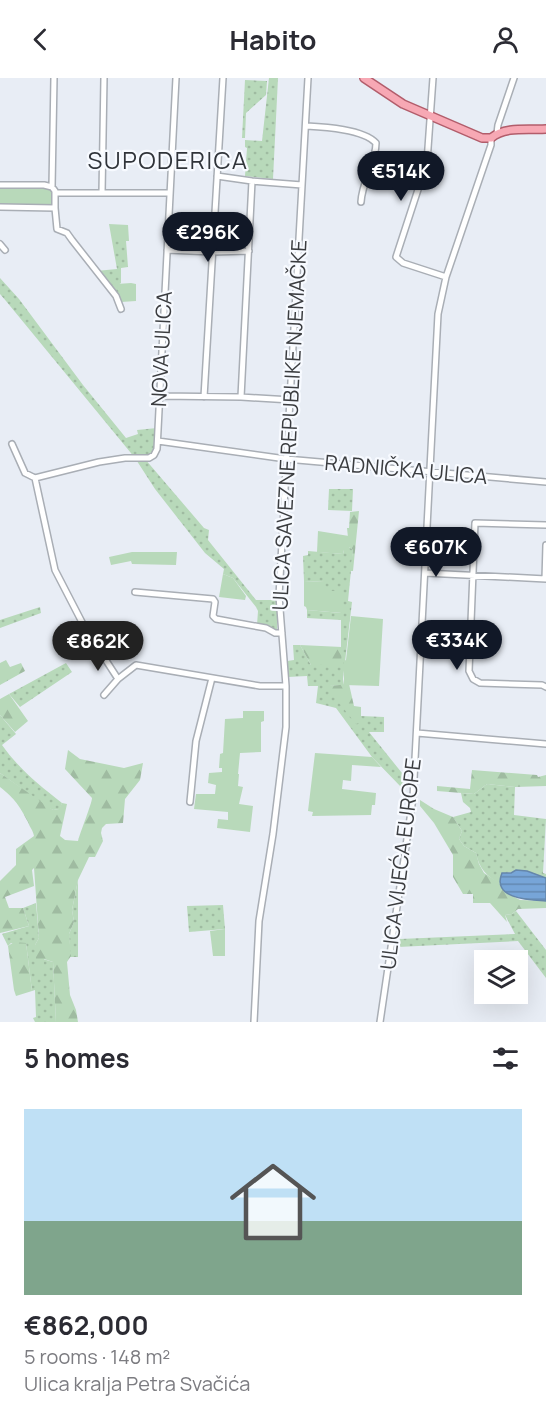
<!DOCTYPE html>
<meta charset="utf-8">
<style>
body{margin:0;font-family:Manrope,sans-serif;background:#f7f7f7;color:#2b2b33;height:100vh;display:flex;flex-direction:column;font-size:22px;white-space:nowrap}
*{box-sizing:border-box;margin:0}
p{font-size:20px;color:#7c7c81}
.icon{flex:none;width:33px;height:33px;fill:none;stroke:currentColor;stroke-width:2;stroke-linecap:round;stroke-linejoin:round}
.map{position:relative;height:944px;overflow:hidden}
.side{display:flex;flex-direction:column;background:#fff;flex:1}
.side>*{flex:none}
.buttons{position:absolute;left:474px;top:872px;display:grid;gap:12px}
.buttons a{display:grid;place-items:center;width:54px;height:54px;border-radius:0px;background:#fff;box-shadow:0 6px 24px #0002;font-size:30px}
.price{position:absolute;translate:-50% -51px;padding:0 14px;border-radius:21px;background:#111827;color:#fff;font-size:20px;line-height:39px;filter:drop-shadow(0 2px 3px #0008)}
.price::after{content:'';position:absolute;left:50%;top:36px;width:18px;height:14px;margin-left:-9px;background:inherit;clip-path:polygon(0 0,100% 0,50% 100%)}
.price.current{background:#222;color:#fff}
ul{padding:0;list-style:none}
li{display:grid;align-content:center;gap:12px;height:318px;padding:0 24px}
li span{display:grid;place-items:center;height:186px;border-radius:0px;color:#555}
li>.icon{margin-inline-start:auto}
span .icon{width:108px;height:108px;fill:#fffc;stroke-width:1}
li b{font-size:26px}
h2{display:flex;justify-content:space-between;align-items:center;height:72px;padding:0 24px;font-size:26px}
header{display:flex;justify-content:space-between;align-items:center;height:78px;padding:0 24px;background:#fff;font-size:27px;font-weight:700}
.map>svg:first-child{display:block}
.grass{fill:url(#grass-dots)}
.forest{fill:url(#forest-firs)}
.green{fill:#b8d9ba}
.water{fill:url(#water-rules);stroke:#6586aa;stroke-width:1.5}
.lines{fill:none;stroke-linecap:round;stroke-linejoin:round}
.minor-casing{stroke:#a9aeb5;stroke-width:8}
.major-casing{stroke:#b25d6b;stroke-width:10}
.minor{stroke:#fff;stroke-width:5}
.major{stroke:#f7a8b4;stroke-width:7}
.labels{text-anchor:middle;stroke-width:4.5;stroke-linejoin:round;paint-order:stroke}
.street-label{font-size:21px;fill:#3b3d40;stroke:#f7faff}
.quarter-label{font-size:24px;letter-spacing:1.5px;fill:#30343a;stroke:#f7faff}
</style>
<header><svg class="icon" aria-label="back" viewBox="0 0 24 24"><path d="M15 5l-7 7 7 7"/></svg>Habito<svg class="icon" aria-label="person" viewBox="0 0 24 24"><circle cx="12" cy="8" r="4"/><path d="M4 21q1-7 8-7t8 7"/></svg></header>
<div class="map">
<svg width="546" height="944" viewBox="0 0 546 944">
<defs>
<pattern id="grass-dots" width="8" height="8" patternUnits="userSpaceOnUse" patternTransform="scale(1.5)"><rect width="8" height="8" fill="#b8d9ba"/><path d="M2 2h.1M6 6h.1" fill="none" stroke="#9fbba1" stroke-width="1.8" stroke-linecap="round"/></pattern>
<pattern id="forest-firs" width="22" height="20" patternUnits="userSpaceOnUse" patternTransform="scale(1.5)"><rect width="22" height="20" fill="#b8d9ba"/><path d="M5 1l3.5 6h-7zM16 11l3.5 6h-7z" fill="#9fbba1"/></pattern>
<pattern id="water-rules" width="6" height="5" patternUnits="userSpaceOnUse" patternTransform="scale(1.5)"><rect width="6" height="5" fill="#77a5d8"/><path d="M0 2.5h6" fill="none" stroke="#6388b1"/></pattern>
</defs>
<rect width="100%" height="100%" fill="#e8edf5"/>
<path class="grass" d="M269,0H278L273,101L245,98L247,70L245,69V62L262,63Z
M245,2L267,3L266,17L246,35L245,60H242Z
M112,163H126L128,189L121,190V205L118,207L121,224H118L96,193L117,191Z
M0,200L19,221L83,307L126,360L138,356L137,352L157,350C155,365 158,372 145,381L204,450L209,452L208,462L256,522H277V554L257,547L258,533L256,529L233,500L223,496L224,491L205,475L155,411L135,380L6,223L0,216Z
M329,411H353L352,433L328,432Z
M349,469L353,472L348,523L352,524L343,601L344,607L330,608L361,644V638L384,639V654H369L406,700L402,710L372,679L336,630L316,625L318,608H308L307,598L288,599L287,583L294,582L293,567H300L311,587H341V542L307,540V532L341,535L324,513V504L304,503L303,478L308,477V473L343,476L344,472H348Z
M40,529L41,535L0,550V542Z
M66,585L72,594L20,629L9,616Z
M0,637L16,656L2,667C19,691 39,707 62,725L60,731L53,732L47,729L0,695Z
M487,706L515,709L514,737L546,741L543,795L546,796V800C532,796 512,788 500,799V806C487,798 479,791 476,775L464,768L459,761L462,753L453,739L471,734L470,730L463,724L461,715L474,716Z
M78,802V879H70L69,856L74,844L72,832Z
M36,825L39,860L35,867L43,881L53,884L56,944H35L33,940L36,939L35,912L32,913L26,865H11L8,868L2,856L29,848L23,830Z
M223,827L225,851L189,854L187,828Z
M516,833L546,872V900L518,863L398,869L400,861L515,856L505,837L512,836Z"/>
<path class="forest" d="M359,433L353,493H350L353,472L349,469L347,450H349L350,434Z
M300,567L342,569L341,587H311Z
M6,582L10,589L21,585L25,593L0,607V585Z
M349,606L354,628L361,629V644L356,646L328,611L330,608Z
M9,616L28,643L15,654L0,637V621Z
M68,672L80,681L124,690L143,685L140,702L125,721L123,745L106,746L102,750L101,755L103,763L95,779H89L78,802L72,832L74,844L69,856L71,878L67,884L70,917L76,932L78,944H56L53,884L44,881L43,902L37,899L35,867L39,860L34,790L32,792L34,808L5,819L9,830H23L29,848L0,855V803L16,787V771L34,758C33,752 30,750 28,744C19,727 16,722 0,709V695L53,732L59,731L62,725L67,726L60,758L65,762L78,763C80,755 92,725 92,720L65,691Z
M472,692L537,697L538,699L546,697V708L515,709L487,706L474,716L437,713V708L470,711Z
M420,722L434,731L453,739L462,753L459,761L464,768L476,775L479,786L484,795L498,804L509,816L520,822L546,823V830L518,831L512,836L505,837L507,844L490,825H473V816H463L453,799V777L434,745L420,728Z
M14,864L26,865L32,913L16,918L14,912L8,868Z"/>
<path class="green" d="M0,108L48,110L53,114L54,128H0Z
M109,146L128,147L129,163H112Z
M131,205L136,206V223L121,224L117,206Z
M318,453L349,458V472H344L343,476L317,474Z
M132,474H177L176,487L132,486L131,483L111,487L109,479Z
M223,496L233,500L246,518L245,522L219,519Z
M304,503L324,504V513H342V535L307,532L306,529L304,528Z
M351,538L383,541L379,608L344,607V583L346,582Z
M243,633H264V643L261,644V674L240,675L238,696H239L238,708L243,709L239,726L253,728L250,754L217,750L218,741L228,742V734L194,731L196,716H215L216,707L208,705L209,695L222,694V690H219L220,676L223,675L225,641L243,640Z
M315,675L372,679L381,689L352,687L351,703L343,702L342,711L376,715L375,727H372L371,737L312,738L313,734L308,733Z
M225,851V878H213L210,853Z"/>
<path class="water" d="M516,792L527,793L546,800V823C530,822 491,821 502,795H511Z"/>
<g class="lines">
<g class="minor-casing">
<path id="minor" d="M176,0L157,371L154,377L149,380H125L99,384L35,400L55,492L85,550L118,601L136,587L260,608H286
M433,0L427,84L396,179L403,185L446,199
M306,48C324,49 363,51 376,65C376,85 362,103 361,124
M497,55L498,47L514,0
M217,98L252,103L302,107
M0,107H44L52,109L55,113V130L0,129
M52,109L54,0
M56,115H170
M102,115L104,0
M55,130L57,151L67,155L72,162L116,218L121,231
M0,166L5,172
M167,172L213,174L249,173
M160,318L241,319L291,322
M204,319L223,0
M241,319L252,103
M158,363L286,381L546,404
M12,366L25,395L35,400
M546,447L475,445L469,593L473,601L480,605L542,607L546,609
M425,495L546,501
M545,501L546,467
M135,514L213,521L215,524L213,538L216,541L266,550L275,555H282
M104,617L118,601
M417,655L546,666
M190,724L196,663L212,600
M254,944L259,843L273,756L286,649V608L279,518L308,0
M380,944L413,720L438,236L446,199L491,67V60"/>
</g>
<g class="major-casing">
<path id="major" d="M364,0L403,26L482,60H491C505,48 528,52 546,51"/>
</g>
<use href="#minor" class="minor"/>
<use href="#major" class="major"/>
</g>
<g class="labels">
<g class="street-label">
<text transform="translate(162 271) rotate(-87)" y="7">NOVA ULICA</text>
<text transform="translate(290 347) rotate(-87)" y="7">ULICA SAVEZNE REPUBLIKE NJEMAČKE</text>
<text transform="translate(406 392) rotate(5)" y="7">RADNIČKA ULICA</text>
<text transform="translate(401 786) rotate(-83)" y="7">ULICA VIJEĆA EUROPE</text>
</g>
<g class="quarter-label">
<text x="168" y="91">SUPODERICA</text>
</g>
</g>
</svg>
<div class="buttons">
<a><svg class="icon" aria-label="layers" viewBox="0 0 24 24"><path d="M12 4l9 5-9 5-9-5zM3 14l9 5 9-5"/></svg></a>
</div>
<b class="price" style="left:401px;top:124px">€514K</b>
<b class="price" style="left:208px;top:185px">€296K</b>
<b class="price" style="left:436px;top:500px">€607K</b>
<b class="price" style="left:457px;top:593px">€334K</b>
<b class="price current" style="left:98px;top:594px">€862K</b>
</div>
<section class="side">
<h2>5 homes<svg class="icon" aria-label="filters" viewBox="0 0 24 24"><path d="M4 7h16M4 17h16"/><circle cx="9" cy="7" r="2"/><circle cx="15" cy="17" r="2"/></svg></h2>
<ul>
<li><span style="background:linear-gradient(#bfe0f5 60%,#7fa58c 0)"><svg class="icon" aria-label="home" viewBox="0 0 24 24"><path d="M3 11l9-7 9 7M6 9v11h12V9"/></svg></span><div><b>€862,000</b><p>5 rooms · 148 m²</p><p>Ulica kralja Petra Svačića</p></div></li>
</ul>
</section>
